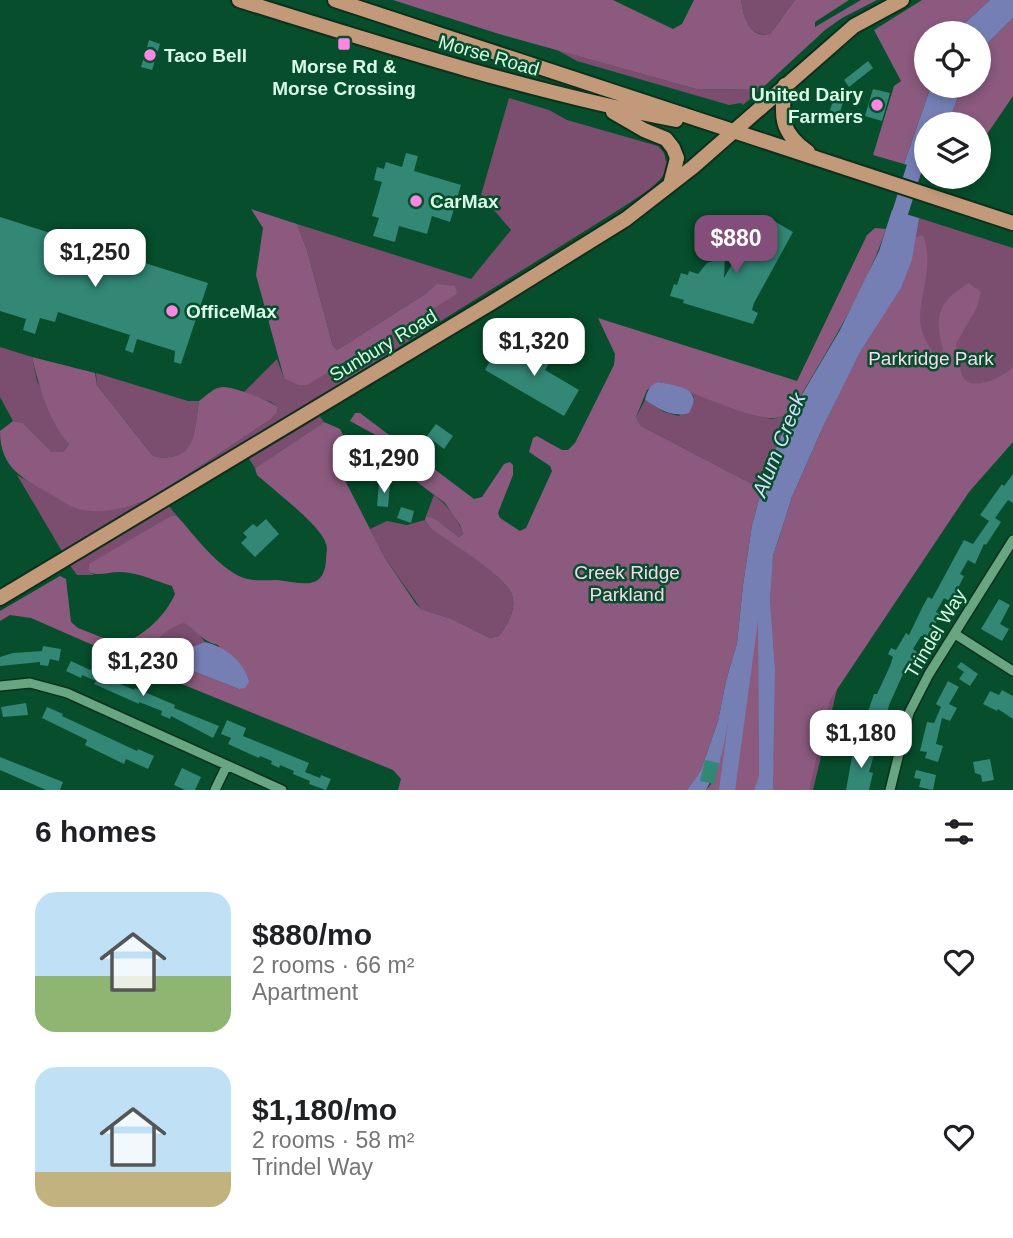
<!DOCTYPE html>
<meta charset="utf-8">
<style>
body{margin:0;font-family:Helvetica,sans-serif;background:#f2f2f2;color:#202124;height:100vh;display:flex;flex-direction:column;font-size:26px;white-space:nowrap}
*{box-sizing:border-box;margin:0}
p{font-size:23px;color:#757577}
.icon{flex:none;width:38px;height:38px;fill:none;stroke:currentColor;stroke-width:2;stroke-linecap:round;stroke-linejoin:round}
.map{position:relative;height:790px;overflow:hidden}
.drawer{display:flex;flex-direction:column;background:#fff;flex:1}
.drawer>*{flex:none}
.controls{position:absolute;left:914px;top:21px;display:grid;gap:14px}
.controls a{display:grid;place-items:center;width:77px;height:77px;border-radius:50%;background:#fff;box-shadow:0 4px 10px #0003;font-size:35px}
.price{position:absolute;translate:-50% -60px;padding:0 16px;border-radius:14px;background:#fff;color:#222;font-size:23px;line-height:46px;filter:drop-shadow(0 2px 4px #0008)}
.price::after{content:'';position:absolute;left:50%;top:42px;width:21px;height:16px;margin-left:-10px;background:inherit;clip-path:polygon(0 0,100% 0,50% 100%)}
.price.active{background:#834e79;color:#fff}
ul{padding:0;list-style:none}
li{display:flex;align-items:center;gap:21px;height:175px;padding:0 35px}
li span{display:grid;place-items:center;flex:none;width:196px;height:140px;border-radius:21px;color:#555}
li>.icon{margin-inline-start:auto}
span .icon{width:84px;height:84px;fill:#fffc;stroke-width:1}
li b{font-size:30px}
h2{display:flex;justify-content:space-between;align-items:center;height:84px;padding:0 35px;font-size:30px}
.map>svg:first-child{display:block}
.green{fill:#7b4e70}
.forest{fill:#8b5a7e}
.water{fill:#767fb4}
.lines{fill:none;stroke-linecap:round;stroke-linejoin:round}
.river{stroke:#767fb4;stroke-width:16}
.building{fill:#328775}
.street-casing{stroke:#0d2f1c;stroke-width:12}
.primary-casing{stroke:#0d2f1c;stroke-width:18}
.street{stroke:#67a680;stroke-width:9}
.primary{stroke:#c29a79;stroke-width:14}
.poi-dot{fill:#fd86e2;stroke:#064e2c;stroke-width:2.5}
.labels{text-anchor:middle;stroke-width:5;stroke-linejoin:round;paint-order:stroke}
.poi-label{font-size:19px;font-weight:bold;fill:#dafae5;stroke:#064e2c;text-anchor:start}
.street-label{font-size:19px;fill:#dafae5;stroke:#064e2c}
.park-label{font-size:19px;fill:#f7d8ee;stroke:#064e2c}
.water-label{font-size:21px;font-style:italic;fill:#d5dcfc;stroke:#064e2c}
</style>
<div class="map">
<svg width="1013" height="790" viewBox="0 0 1013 790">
<rect width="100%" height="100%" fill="#064e2c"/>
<path class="green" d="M741,0H795L770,34C747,37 744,17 741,0Z
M557,50L696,89L760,90L743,105L741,103L729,105L577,61Z
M509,98L549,110L567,120L658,146L664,153L666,161L671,162C663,184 639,196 620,209L161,496L63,553L17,475L79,509L137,504L152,498L270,420L277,413L278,407L271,402L243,393L277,359L284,378L457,294L436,284L425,294L337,350L333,346L307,250L297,224L471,279L511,230L481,195Z
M919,218L1013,248V408L891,463L813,790H727L748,625L896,245Z
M0,347L32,357L37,381L69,444L63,452H52L23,423L13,421L0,397Z
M96,373L188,401H199C195,423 197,456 170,457C163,458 159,458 152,455L97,385Z
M689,390L749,413L771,419L790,415L768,467L762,489L641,426L636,417L645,400L664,412L679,416L694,397Z
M318,414L324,422L255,468L248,457Z
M434,495C447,505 458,518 463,534L459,537L434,518L426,516Z
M169,506L177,516H171L89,572L94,575H77L69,564Z
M425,520L431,529C450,542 506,576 512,595C517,610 507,625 499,636L490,638L452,619L421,609L385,558L370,529L387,521L407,525Z
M184,622L194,628L205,642L176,653L174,660L177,665L166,669L167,678L143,667L149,663C151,645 166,627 184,622Z"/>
<path class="forest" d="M393,0H613L673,29L682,24L694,0H741C744,17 748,38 770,34L795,0H849L815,22V27L861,0H877L842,18L825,30L760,90L696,89L499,34Z
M922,0H990L954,33H926V86H931L904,164L873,155L894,86L901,81L874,30Z
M1013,18V96L983,140L978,144V124H948L962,86H978V58L989,42Z
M251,209L297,224L307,250L333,346L337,350L425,294L436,284L455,286L457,294L307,385H298L284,378L256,275L263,228Z
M875,228L886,229C864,295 824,354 790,415C783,416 775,419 768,418C735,413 693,391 659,382L647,390L636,417L641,426L762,489L752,525L743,585L737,643L726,681L718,721L701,770L687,790H398L401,779L393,770L167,678L165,669L177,665L239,689L218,645C201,641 198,631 184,623C166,627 151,645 149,663L143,667L31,618L10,615L0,621V611L60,576L66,579L71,622L78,628L116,643C140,642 166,615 175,594L172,586C155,581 140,573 122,572C111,571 99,577 89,572V564L171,516H177C196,537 214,563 239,576C251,582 264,580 277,580C299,582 324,593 326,560C326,555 328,548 326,544C322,526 272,489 257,475L255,468L324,422L340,429L344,437L335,454L336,463L385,558L416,604L421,609L452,619L490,638L499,636C507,625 517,610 512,595C506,576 449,542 431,529L425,520L426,516L434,518L459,537L463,534L460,525L445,503L417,482L408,461L392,444L350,421L355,413H360L474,499L482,497L504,464L510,462L513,465V475L498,513L500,518L520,531L526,528L552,471L550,466L529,452L533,438L537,436L562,450H568L575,443L614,365L615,354L598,318L797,381L867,235Z
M923,235C934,264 921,289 920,318C920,332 927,343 933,354L940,355L943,350C934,315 938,302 969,283L981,292L977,307L956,344C958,354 959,369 963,377C972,393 1005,376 1013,367V442L969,492L830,700L809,790H773L775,670L770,600L773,556L792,497L822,429L860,352L901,288L912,260L916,237Z
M32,357L95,373L97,385L152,455C159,458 163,458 169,457C197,456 195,423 199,401C206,396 214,387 223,387C234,387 269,400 278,407L277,413L270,420L152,498C131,507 105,514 82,510C72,508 61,500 52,495C24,479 0,469 0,431L13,421L23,423L52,452H63L69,444C49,422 39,387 32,357Z
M753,615L758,617L759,776L754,790H706L711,784L748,620Z"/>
<path class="water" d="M990,0H1013V18L989,42L978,58V33H954Z
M931,86H962L948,124H926V171L904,164Z
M892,210L919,218L912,260L901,288L860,352L822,429L792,497L773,556L770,600L775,670L773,790H754L759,776L758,617L753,615L748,620L724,744L719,765L706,790H687L701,770L718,721L726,681L737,643L743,585L752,525L768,467L790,415L840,330L879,251Z
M659,382C678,387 704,387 689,413C672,418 659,409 645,400C647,391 650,384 659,382Z
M205,642C225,647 244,661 249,682L245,688L239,689L177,665L174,660L176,653Z"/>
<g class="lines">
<path class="river" d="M894,232L926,131
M727,790L753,598"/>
</g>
<path class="building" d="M149,40L160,44L152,70L141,67Z
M868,61L873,68L849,87L844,80Z
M837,89L846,92L837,122L827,119Z
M873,89L890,93L882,121L865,116Z
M406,153L418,156L414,171L461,185L450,222L432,216L427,234L399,226L395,242L373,236L379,218L372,216L382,182L374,180L377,167L384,169L386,162L402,167Z
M764,215L793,232L754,303L752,310L758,313L753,324L683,303L684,300L670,296L674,284L677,285L681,273L688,275L689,271L698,274L707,263L725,257L724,278L749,235L752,236Z
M0,217L208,283L181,364L174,362L175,351L137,339L133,353L125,350L130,335L58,312L55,322L40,318L35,334L23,330L26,319L0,311Z
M547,341L558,348L545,370L579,390L564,416L485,370L499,345L533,365Z
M436,424L453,436L444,449L427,436Z
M1013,474V503L1008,500L995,518L1001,522L986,545L984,544L975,564L968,560L960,574L964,576L951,602L944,598L936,612L940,614L928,639L921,636L913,649L917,652L905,675L903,674L889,705L883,730L876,728L874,735L861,732L874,694H877L890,666L893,657L888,654L891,648L896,650L906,633L909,635L922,608L928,597L932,599L964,540L973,544L989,521L980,515L1002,484L1004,486Z
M379,483L390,484L388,507L377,506Z
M401,507L414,511L411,523L397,518Z
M266,519L279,534L255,557L241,543L247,537L243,533L253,524L257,527Z
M999,599L1010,605L1000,624L1009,629L1002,641L981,629Z
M43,646L61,649L59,661L50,659L48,666L40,665V662L0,666V657L13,653L42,651Z
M71,661L90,670L91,669L99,672L100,668L112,673L109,679L134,690L135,688L175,705L174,708L219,726L213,738L171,716L170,719L161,715L162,711L139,702V704L94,684L96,681L82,675L81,678L66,671Z
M961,662L978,674L970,686L959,679L964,672L957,667Z
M948,681L959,687L949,704L957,708L950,721L942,718L936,744L943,746L938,762L925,758L927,752L920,751L927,722L934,723L941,707L936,704Z
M1002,690L1013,696V719L998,709L997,711L983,704L990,691L999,695Z
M26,703L28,715L3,717L1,707Z
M47,707L63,714L62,716L137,751L138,749L154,756L148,769L126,759L124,764L85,745L87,740L42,718Z
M227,720L246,728L243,736L309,763L305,772L320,778L321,775L331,779L326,790L309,784L310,781L293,774L294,771L280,765L279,768L271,764L272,761L260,756L259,758L228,744L231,738L221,734Z
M854,746L875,751L869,772L873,773L869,790H846Z
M0,757L63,782L60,790H46L0,770Z
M990,759L994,780L982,782L981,775L975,773L973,762Z
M705,760L719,763L714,784L700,781Z
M182,768L201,777L195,790H185L174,785Z
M916,770L936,775L933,790L919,787L921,779L914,778Z"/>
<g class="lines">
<g class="street-casing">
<path id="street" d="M955,634L1013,671
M0,686L30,683L67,693L282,790
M215,790L227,765
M890,790L909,713L929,674L1013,540"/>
</g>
<g class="primary-casing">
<path id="primary" d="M239,0C383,45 527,91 676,120
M335,0L1013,223
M785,85C781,117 780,132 808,152
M613,112L644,130L666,139L673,148L677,158L670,185
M0,598L491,303L626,219L693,167L854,26L902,0"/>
</g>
<use href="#street" class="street"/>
<use href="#primary" class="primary"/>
</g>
<g class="poi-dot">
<rect x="337" y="37" width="14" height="14" rx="3.5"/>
<circle cx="150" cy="55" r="7"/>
<circle cx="877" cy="105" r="7"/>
<circle cx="416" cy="201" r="7"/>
<circle cx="172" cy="311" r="7"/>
</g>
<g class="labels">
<g class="poi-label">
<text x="164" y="62">Taco Bell</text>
<text x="344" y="73" text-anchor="middle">Morse Rd &amp;<tspan x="344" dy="22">Morse Crossing</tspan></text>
<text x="863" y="101" text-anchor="end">United Dairy<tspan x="863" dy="22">Farmers</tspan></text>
<text x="430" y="208">CarMax</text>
<text x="186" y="318">OfficeMax</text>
</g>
<g class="street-label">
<text transform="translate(489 55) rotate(16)" y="7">Morse Road</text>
<text transform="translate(383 345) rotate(-31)" y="7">Sunbury Road</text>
<text transform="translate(935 633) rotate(-59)" y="7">Trindel Way</text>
</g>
<g class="park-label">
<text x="931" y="365">Parkridge Park</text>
<text x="627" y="579">Creek Ridge<tspan x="627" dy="22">Parkland</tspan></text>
</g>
<g class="water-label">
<text transform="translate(779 445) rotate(-68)" y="7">Alum Creek</text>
</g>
</g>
</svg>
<div class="controls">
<a><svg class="icon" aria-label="locate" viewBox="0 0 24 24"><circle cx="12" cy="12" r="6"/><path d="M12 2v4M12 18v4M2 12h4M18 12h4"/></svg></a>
<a><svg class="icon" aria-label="layers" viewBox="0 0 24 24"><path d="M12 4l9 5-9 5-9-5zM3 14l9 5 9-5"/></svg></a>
</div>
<b class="price active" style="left:736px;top:275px">$880</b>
<b class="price" style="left:95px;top:289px">$1,250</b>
<b class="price" style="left:534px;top:378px">$1,320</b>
<b class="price" style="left:384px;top:495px">$1,290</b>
<b class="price" style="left:143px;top:698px">$1,230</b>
<b class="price" style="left:861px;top:770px">$1,180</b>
</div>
<section class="drawer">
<h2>6 homes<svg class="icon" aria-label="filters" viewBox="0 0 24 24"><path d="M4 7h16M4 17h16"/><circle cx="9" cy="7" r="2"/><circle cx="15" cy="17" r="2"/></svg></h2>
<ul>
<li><span style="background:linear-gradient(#bfe0f5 60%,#8fb573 0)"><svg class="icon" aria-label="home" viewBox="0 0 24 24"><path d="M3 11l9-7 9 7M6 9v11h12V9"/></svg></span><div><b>$880/mo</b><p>2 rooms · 66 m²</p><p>Apartment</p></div><svg class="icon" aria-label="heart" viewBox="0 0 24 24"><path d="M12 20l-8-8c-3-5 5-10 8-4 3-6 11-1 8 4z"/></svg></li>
<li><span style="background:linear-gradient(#bfe0f5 75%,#c2b280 0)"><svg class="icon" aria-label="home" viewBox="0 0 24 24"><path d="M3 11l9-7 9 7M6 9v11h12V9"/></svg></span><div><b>$1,180/mo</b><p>2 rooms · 58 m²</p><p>Trindel Way</p></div><svg class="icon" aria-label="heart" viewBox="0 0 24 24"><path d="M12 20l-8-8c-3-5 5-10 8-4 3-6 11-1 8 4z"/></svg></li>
</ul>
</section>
